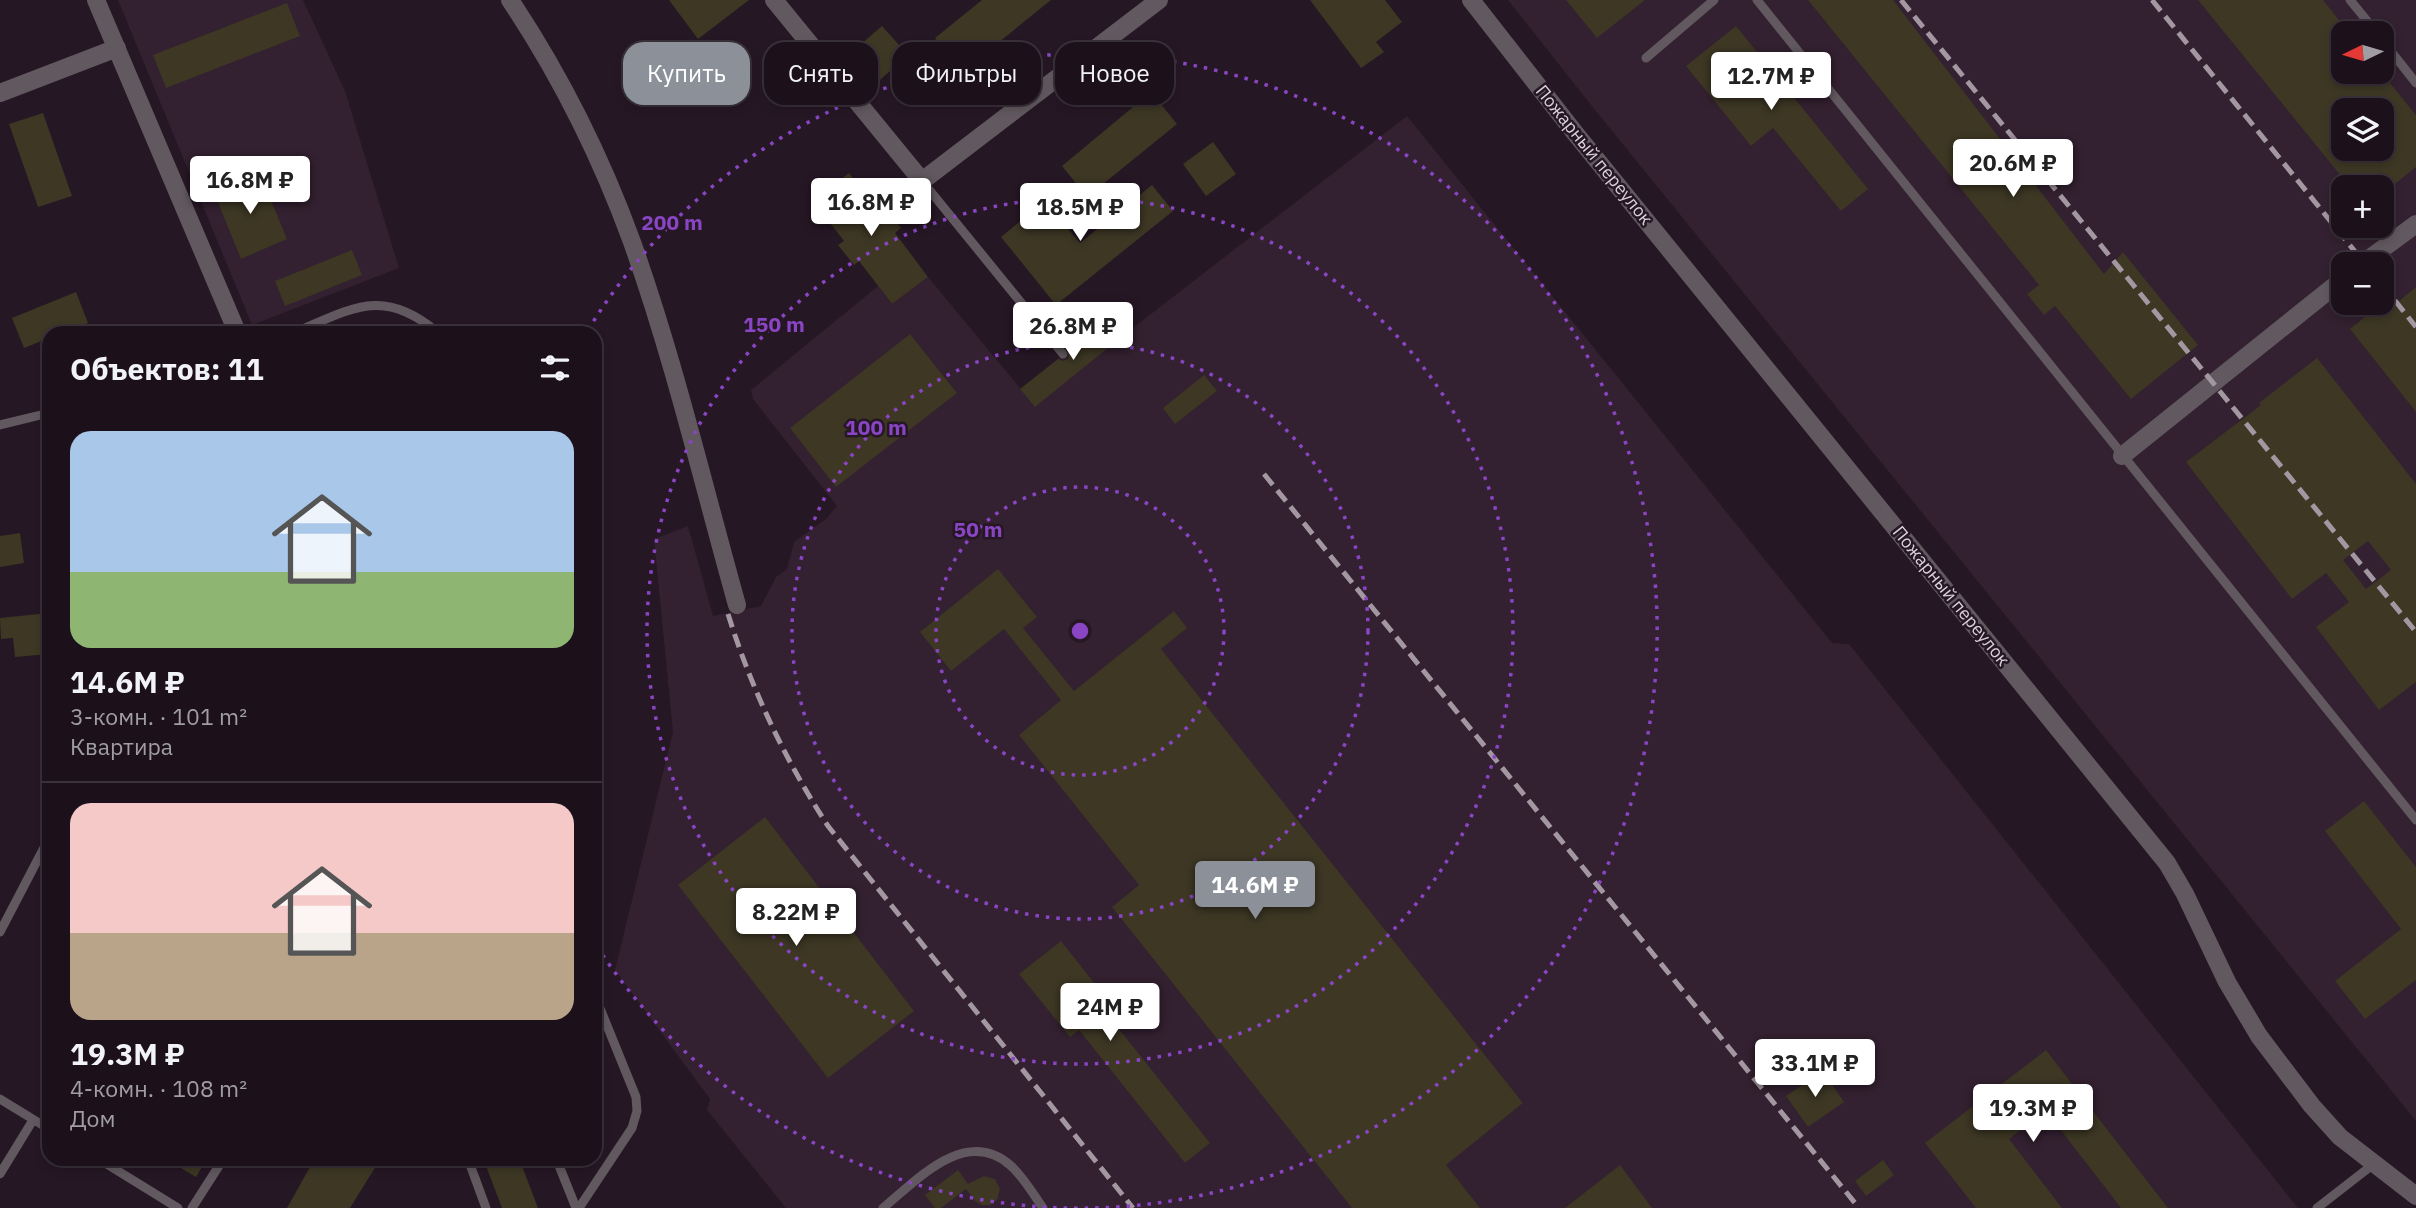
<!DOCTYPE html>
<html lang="ru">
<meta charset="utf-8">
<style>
body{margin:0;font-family:"IBM Plex Sans",sans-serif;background:#251a24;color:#f1f3f6;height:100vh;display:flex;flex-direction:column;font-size:26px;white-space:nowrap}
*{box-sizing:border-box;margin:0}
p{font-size:23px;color:#a09da3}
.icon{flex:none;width:38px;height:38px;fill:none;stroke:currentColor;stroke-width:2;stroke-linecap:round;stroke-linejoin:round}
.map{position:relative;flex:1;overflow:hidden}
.sheet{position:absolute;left:42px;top:326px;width:560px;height:840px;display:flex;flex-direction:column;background:#1c111b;border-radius:21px;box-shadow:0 4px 10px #0003,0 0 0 2px #3a313a}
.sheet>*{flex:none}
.top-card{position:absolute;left:623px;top:42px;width:665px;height:63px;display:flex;gap:14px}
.needle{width:46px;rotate:265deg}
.tools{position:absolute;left:2331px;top:21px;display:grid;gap:14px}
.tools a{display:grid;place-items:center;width:63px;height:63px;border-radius:14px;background:#1c111b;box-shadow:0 4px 10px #0003,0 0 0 2px #3a313a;font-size:35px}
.price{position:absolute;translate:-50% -60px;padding:0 16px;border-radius:7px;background:#fff;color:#222;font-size:23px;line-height:46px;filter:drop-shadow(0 2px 4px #0008)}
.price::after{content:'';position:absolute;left:50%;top:42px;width:21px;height:16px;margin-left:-10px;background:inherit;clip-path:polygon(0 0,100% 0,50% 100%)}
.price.active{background:#8c9099;color:#fff}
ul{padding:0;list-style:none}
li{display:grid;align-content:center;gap:14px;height:371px;padding:0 28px}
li+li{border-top:2px solid #3a313a}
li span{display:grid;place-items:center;height:217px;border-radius:21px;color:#555}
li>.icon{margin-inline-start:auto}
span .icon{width:126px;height:126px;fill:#fffc;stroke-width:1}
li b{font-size:30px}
h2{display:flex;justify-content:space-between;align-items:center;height:84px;padding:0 28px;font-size:30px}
.pill{padding:0 24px;border-radius:21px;background:#1c111b;box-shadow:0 4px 10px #0003,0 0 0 2px #3a313a;font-size:24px;line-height:63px}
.pill.active{background:#8c9099;color:#fff}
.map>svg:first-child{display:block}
.built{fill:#332030;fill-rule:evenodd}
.building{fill:#3d3724;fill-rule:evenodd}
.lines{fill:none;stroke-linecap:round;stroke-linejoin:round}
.service{stroke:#61595f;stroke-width:9}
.minor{stroke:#61595f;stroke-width:18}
.rail{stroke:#a397a1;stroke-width:5;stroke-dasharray:14 7;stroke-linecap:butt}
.ring{fill:none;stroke:#8945c3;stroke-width:3.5;stroke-dasharray:3.5 7}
.labels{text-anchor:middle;stroke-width:5;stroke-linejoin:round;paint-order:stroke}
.street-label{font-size:18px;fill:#dbd0d9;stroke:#261724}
.centre{fill:#8945c3;stroke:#261724;stroke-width:3.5}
.ring-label{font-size:21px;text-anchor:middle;font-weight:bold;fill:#8945c3;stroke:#261724;stroke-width:5;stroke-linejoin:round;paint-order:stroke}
</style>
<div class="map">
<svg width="2416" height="1208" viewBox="0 0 2416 1208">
<rect width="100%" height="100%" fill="#261724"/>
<path class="built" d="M118,0H303L345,91L399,268L252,325Z
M1508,0H2416V1121L1591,105ZM2343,33H2382V72H2343ZM2343,110H2382V149H2343ZM2343,187H2382V226H2343ZM2343,264H2382V303H2343Z
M1407,116L1832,643L1849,644L2298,1208H786L707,1110L710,1099L615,970L673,732L654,539L688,526L713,616L761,606L776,577L787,569L794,542L826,519L837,506L753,399L751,390L878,286L892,304L928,277L1021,389L1110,316L1125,334Z"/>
<path class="building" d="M669,0H749L698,39Z
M982,0H1051L962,72L935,38Z
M1310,0H1385L1402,22L1376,42L1384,52L1361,68Z
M1566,0H1645L1597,38Z
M1808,0H1893L2104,274L2123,252L2198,345L2131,399L2055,306L2044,315L2027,294L2039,285Z
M2198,0H2323L2343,25V72H2381L2416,115V167L2391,187H2350ZM2343,110H2382V149H2343Z
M287,3L300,36L166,88L153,55Z
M882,26L908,55L871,88L845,58Z
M1736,26L1868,189L1841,211L1773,128L1751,146L1686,66Z
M1151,92L1177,124L1087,197L1062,166Z
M43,113L72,196L38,207L9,124Z
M1213,142L1236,174L1206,196L1183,164Z
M849,173L880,213L886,209L893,218L901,228L895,233L928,277L892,304L859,261L854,265L838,245L844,241L813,201Z
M260,174L287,239L241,259L214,193Z
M1152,185L1173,211L1056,305L1001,237L1045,201L1080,243Z
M352,250L362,275L285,306L275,281Z
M2416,287V412L2350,329L2387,299L2393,306Z
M76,292L88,323L64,332H49V338L24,348L12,318Z
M1110,316L1125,334L1035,407L1020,389L1058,359L1063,361L1068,359L1069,350Z
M910,334L957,393L836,487L790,428Z
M2317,358L2416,484V682L2379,710L2316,627L2349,602L2326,573L2292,599L2186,462L2261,405L2259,403ZM2368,541L2391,570L2366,589L2343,560Z
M1204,375L1217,391L1175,424L1163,408Z
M20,533L24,563L0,567V536Z
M998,569L1037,617L1023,628L1074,691L1174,611L1187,628L1161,649L1523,1103L1446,1165L1480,1208H1352L1112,907L1139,885L1019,735L1061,700L1004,629L951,671L920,632Z
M49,613V654L15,657L13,638L1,639L0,618Z
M2364,801L2416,867V980L2365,1019L2335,981L2401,929L2325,831Z
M765,817L914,1011L828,1078L678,885Z
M1061,941L1122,1018L1115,1024L1210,1143L1185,1163L1079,1030L1070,1037L1019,974Z
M2046,1050L2099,1119L2168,1208H2121L2046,1111L2009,1139L2062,1208H1976L1925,1143Z
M1823,1071L1844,1102L1808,1127L1786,1096Z
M164,1158H207L196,1177Z
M315,1158H381L350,1208H287Z
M483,1158H519L538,1208H502Z
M1883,1160L1894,1175L1866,1196L1855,1181Z
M1620,1165L1652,1208H1565Z
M958,1170L968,1184L984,1176L995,1179L1000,1189L997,1200L990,1205H982L975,1201L966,1189L941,1208H935L925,1195Z"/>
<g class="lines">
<path class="service" d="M1757,0L2416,820
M2350,0L2377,33
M2382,40L2416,83
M1646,58L1714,0
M922,181L1063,354
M296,332C353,308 383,287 437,332
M0,425L49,413
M0,932L49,838
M0,1099L49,1129
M97,1158L178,1208
M556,1158L576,1208
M297,1159L298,1158
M468,1159L486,1208
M0,1174L33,1120
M192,1208L224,1158
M579,1208L632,1128L637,1111L636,1097L595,996
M883,1208C916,1181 965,1126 1010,1165C1023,1176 1033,1194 1043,1208
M2317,1208L2375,1163"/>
<path class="minor" d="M96,0L237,332
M510,0C560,75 601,157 632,242C674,360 703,484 737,605
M774,0L922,181L1159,0
M1471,0L1575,133L2167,863L2185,894L2227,982L2259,1036L2312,1106L2340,1137L2416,1196
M0,93L117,48
M2362,264L2416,224
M2122,456L2343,279"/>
<path class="rail" d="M1901,0L2416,632
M2152,0L2365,264
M2382,284L2416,327
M1264,474L1859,1208
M728,614C751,688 785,760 828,826L1133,1208"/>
</g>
<g class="ring">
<circle cx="1080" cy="631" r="144"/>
<circle cx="1080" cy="631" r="288"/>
<circle cx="1080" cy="631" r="433"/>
<path d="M588 330A577 577 0 1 1 596 945"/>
</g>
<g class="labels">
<g class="street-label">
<text transform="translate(1594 155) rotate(51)" y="6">Пожарный переулок</text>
<text transform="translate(1951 596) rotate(51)" y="6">Пожарный переулок</text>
</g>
</g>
<circle cx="1080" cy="631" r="10" class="centre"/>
<g class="ring-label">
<text x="672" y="230">200 m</text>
<text x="774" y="332">150 m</text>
<text x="876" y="435">100 m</text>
<text x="978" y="537">50 m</text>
</g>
</svg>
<div class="tools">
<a><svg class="needle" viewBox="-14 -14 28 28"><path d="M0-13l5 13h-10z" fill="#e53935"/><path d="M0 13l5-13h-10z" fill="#a09da3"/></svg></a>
<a><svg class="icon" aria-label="layers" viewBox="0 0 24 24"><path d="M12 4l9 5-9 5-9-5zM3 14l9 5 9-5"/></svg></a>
<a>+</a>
<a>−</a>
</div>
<b class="price" style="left:1771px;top:112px">12.7M ₽</b>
<b class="price" style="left:2013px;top:199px">20.6M ₽</b>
<b class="price" style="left:250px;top:216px">16.8M ₽</b>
<b class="price" style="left:871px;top:238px">16.8M ₽</b>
<b class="price" style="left:1080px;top:243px">18.5M ₽</b>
<b class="price" style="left:1073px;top:362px">26.8M ₽</b>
<b class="price active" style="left:1255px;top:921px">14.6M ₽</b>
<b class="price" style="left:796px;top:948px">8.22M ₽</b>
<b class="price" style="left:1110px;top:1043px">24M ₽</b>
<b class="price" style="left:1815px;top:1099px">33.1M ₽</b>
<b class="price" style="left:2033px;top:1144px">19.3M ₽</b>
<div class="top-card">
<a class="pill active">Купить</a>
<a class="pill">Снять</a>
<a class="pill">Фильтры</a>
<a class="pill">Новое</a>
</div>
<section class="sheet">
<h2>Объектов: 11<svg class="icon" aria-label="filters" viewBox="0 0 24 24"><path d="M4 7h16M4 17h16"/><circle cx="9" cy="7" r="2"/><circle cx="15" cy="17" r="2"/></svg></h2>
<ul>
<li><span style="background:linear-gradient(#a9c7e8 65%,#8fb573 0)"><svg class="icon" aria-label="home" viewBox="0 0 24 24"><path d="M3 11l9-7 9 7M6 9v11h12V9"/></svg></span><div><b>14.6M ₽</b><p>3-комн. · 101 m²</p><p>Квартира</p></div></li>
<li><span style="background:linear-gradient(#f6c9c9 60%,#b9a48a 0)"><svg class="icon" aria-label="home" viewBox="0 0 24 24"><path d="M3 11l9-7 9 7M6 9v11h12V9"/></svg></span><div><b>19.3M ₽</b><p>4-комн. · 108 m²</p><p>Дом</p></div></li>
</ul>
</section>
</div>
